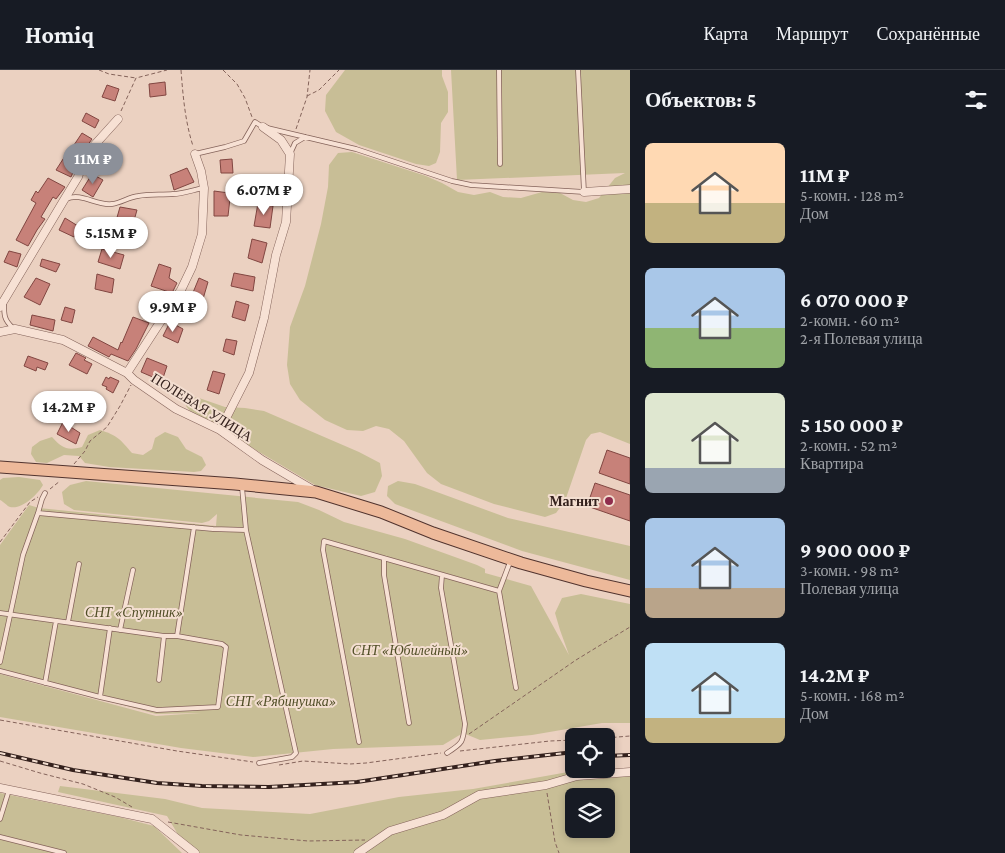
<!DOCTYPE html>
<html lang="ru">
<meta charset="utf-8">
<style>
body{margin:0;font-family:"Crimson Pro",serif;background:#242831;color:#f1f3f6;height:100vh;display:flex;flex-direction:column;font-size:19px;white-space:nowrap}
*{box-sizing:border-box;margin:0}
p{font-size:16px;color:#9ea1a6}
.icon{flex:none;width:28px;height:28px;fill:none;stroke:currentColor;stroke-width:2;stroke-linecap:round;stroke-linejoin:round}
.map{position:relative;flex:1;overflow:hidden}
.drawer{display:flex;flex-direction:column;background:#171b24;width:375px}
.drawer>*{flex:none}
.tools{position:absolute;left:565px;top:658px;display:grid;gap:10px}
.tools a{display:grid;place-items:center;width:50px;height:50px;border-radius:8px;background:#171b24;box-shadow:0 2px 8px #0003;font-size:25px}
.price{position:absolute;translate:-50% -42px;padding:0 11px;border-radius:18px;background:#fff;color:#222;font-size:16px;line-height:32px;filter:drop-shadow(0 1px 2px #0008)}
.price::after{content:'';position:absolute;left:50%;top:30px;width:15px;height:11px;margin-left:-8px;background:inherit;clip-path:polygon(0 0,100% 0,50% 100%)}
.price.on{background:#8c9099;color:#fff}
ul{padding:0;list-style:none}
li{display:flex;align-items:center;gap:15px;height:125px;padding:0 15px}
li span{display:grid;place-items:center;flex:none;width:140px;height:100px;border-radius:8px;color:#555}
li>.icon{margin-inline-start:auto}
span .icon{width:60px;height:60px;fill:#fffc;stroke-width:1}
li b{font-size:21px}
h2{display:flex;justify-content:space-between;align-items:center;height:60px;padding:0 15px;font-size:21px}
header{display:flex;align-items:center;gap:30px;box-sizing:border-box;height:70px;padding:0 25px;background:#171b24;border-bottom:1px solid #363941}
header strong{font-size:24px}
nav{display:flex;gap:28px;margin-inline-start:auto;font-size:18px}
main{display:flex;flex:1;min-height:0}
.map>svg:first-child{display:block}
.green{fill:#c8be96;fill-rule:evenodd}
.building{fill:#c78179;stroke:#814641}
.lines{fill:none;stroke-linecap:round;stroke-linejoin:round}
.service-casing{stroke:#84635a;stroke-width:5.5}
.minor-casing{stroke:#84635a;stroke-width:9}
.primary-casing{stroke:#51332e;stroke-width:13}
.path{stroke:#84635a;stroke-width:1;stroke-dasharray:4 2.5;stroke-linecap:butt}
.service{stroke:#f7e1d4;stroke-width:4}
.minor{stroke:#f7e1d4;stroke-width:8}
.primary{stroke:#edb99a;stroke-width:11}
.rail-casing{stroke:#34211d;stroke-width:4}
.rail{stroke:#f3ded0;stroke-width:2;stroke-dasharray:5.5;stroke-linecap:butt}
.poi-dot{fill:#8f2d4d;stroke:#f3ded0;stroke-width:2}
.labels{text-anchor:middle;stroke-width:4;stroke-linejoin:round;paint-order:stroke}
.street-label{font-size:14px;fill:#34211d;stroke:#f3ded0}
.poi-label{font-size:14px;font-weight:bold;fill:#34211d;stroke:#f3ded0;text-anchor:end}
.park-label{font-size:14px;font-style:italic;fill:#4f4d25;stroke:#f3ded0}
</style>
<header>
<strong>Homiq</strong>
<nav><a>Карта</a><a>Маршрут</a><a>Сохранённые</a></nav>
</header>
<main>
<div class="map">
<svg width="630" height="783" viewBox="0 0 630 783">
<rect width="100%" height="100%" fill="#ebd1c1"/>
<path class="green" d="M345,0H442V6L448,22V42L441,53L440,82L436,93L429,96L416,94L359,75L336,62L325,41L326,25Z
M451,0H630V374L600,362L591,364L586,370L565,431L556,443L545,447L494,434L441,414L427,403L404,371L389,359L376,356L363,361L347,360L325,350L300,330L290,314L287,295L290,257L305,216L321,154L328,117L329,95L338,83L352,82L426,106L442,113L458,122L474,125L490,122L503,127L521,128L542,122L560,123L573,130L586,132L599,128L615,108L625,103L457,110Z
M192,327L199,328L225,337L245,338L264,341L359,382L380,393L382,406L375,422L361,426L315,415L190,341L186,336L187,330Z
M100,360C117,365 121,370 132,383L143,385L152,379L155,368L165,362L178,367L186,379L202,387L206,395L201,401L194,402L109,397L85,393L79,386L64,385L47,393L36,392L31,384L32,377L40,371L52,367C62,378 67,381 82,377L88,365Z
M19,407L40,410L43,415C38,424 22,440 10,437C7,436 3,431 0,430V410L3,408Z
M86,411L298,432L319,440L344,452L405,469L477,495L485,499V503L531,516L569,585L560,560L555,543L562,528L581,524L630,534V653H602L532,665L480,670L463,663L443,675L333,679L253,687L181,678L0,647V604L156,646L201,643L156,644L0,601V475L29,435L39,438L216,456L217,444L209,451L202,453L74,440L64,434L62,422L70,415Z
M398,411L415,414L508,448L630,476V510L522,481L395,434L387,426L388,416Z
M630,699V783H189L167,746L58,722L60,716L165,729L202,738L310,744L399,727L473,719L568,702ZM574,726H606V759H574Z
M0,723L119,747L154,756L182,783H0Z"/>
<path class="building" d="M165,12L166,25L150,27L149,14Z
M107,15L119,19L115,31L102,27Z
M86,43L99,50L95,58L82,51Z
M82,63L92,69L82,83L72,78Z
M65,86L77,93L71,107L56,100Z
M232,89L233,103H221L220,90Z
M187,98L194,112L174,120L170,105Z
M92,104L103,110L93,127L82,120Z
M48,108L65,117L56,129L53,127L41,147L45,149L37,160L28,176L16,170L36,133L31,130L36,121L38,123Z
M265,110L279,112L277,126L263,124Z
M214,121L229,123L228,128H230L228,146H214Z
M258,133L273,136L270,158L254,156Z
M120,137L137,140L133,154L116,151Z
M65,148L78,156L74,167L59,160Z
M252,169L267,173L262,193L248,188Z
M102,179L124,185L120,199L98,192Z
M9,181L21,184L17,197L4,192Z
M42,189L60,194L56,202L40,196Z
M159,194L171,198L169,208L177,213L172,223L151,216Z
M234,203L255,207L253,221L231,216Z
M97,204L114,209L112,223L95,219Z
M36,208L50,214L40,235L24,227Z
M199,208L208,212L203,229L192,225Z
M236,231L249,235L245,251L232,247Z
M65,237L75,240L72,253L61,250Z
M32,245L55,250L53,261L30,255Z
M133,247L149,253L136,279L128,291L111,284L109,287L88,276L93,267L118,280L121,272L122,273Z
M170,252L183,259L178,273L163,266Z
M226,269L237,271L234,285L223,281Z
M76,283L86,288L84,290L92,294L87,304L69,295Z
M28,286L48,293L45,300L37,297L36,301L24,296Z
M147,288L167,296L162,311L141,302Z
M213,301L225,304L219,324L207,320Z
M106,307L109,309L110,307L119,311L113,323L106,319L107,317L102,315Z
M63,352L80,363L76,374L57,364Z
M607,380L630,388V414L599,403Z
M595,413L630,425V451L587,436Z"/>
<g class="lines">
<g class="service-casing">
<path id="service" d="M499,0L500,94
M195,84L225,77L244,71L255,52L263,57L356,79L452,111L471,115L584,122L578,0
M290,84L295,73L305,67
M66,129C82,122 96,136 112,134C121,133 129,127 138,126C149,124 161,125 173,124C183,124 193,120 203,118
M4,233C4,245 4,250 13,258
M242,417L246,460L296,683L292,687L259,693
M38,443L213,459L246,460
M384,488V505L409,653
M510,492L499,521L516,618
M442,505L441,518L465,654C463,672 463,673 447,683
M0,543L164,566H177L222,574L226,577L218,637L157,640L100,627L0,601
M68,552L79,494
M120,560L133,500
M177,566L194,457
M0,592L23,485L38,443L42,429L45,423
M159,610L164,566
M45,613L56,551
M100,627L110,558
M359,672L323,480L324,471L499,521
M0,749L9,720
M0,767L64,783"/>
</g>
<g class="minor-casing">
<path id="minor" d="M195,84L201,101L204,118L202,164L192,197L181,220L127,303L134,310L176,339L220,360L262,390L313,420
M584,122L630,119
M0,237L64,130L78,107L83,92L90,80L118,49
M0,262L15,259L63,270L127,303
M220,360L249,303L264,248L276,185L286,152L290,84L281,70L263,57
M0,718L152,749L195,783
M358,783L390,761L443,745L479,725L546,715L577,706L630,702"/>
</g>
<g class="primary-casing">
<path id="primary" d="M0,397L235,414L316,422L381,442L433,463L521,493L586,511L630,521"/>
</g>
<path class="path" d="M99,0L109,4L136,8
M181,0C183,26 185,51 193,76
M223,0L237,14L245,28L252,47
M307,26L319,20L339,0
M121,41L136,8L167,0
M296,59L307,27L310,0
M74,394L85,381L90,371L107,357L120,336L131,315
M50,419L60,411
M0,472L30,432L38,427
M0,650L177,681L253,692
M469,664L576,590L630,557
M606,668L630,666
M460,681L550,671L574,670
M0,691L40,703L83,714L115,727L132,737
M279,695L303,691L350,694L366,693L441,683
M547,723L555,772L559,783
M168,752L241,765L308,771L365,770"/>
<use href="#service" class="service"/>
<use href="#minor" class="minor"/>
<use href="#primary" class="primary"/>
<g class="rail-casing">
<path id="rail" d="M0,683L73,700L157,713L202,716L269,717L357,712L495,691L574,682
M606,686L630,685"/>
</g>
<use href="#rail" class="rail"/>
</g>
<circle class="poi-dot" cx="609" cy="431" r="5"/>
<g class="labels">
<g class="street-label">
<text transform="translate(202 337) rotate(32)" y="5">ПОЛЕВАЯ УЛИЦА</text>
</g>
<g class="poi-label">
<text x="599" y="436">Магнит</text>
</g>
<g class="park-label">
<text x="134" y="547">СНТ «Спутник»</text>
<text x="410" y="585">СНТ «Юбилейный»</text>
<text x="281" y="636">СНТ «Рябинушка»</text>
</g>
</g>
</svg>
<div class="tools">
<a><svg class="icon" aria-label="locate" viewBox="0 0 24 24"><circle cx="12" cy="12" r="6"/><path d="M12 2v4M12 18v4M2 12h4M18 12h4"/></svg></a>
<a><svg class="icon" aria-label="layers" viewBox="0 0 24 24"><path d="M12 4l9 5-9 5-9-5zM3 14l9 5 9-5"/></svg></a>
</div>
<b class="price on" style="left:93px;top:115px">11M ₽</b>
<b class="price" style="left:264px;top:146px">6.07M ₽</b>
<b class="price" style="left:111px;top:189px">5.15M ₽</b>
<b class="price" style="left:173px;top:263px">9.9M ₽</b>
<b class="price" style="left:69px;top:363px">14.2M ₽</b>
</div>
<section class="drawer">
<h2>Объектов: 5<svg class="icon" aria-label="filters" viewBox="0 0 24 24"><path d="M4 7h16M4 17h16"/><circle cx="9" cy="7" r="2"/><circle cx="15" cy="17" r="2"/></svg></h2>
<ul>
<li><span style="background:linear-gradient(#ffd9b3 60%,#c2b280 0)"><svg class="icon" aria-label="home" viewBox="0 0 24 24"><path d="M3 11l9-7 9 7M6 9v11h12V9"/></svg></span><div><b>11M ₽</b><p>5-комн. · 128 m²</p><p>Дом</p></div></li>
<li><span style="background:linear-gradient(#a9c7e8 60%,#8fb573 0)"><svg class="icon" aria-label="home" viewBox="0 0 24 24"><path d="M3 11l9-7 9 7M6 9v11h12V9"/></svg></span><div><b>6 070 000 ₽</b><p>2-комн. · 60 m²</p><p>2-я Полевая улица</p></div></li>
<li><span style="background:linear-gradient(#dfe7d0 75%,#9aa5b1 0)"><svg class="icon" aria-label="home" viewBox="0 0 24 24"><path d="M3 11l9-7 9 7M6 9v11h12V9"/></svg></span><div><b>5 150 000 ₽</b><p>2-комн. · 52 m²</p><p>Квартира</p></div></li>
<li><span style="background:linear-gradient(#a9c7e8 70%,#b9a48a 0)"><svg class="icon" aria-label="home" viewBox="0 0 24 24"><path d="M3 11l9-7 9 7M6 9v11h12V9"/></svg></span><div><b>9 900 000 ₽</b><p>3-комн. · 98 m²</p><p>Полевая улица</p></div></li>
<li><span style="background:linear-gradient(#bfe0f5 75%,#c2b280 0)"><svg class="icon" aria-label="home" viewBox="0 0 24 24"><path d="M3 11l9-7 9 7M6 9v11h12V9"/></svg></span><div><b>14.2M ₽</b><p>5-комн. · 168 m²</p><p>Дом</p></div></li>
</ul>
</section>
</main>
